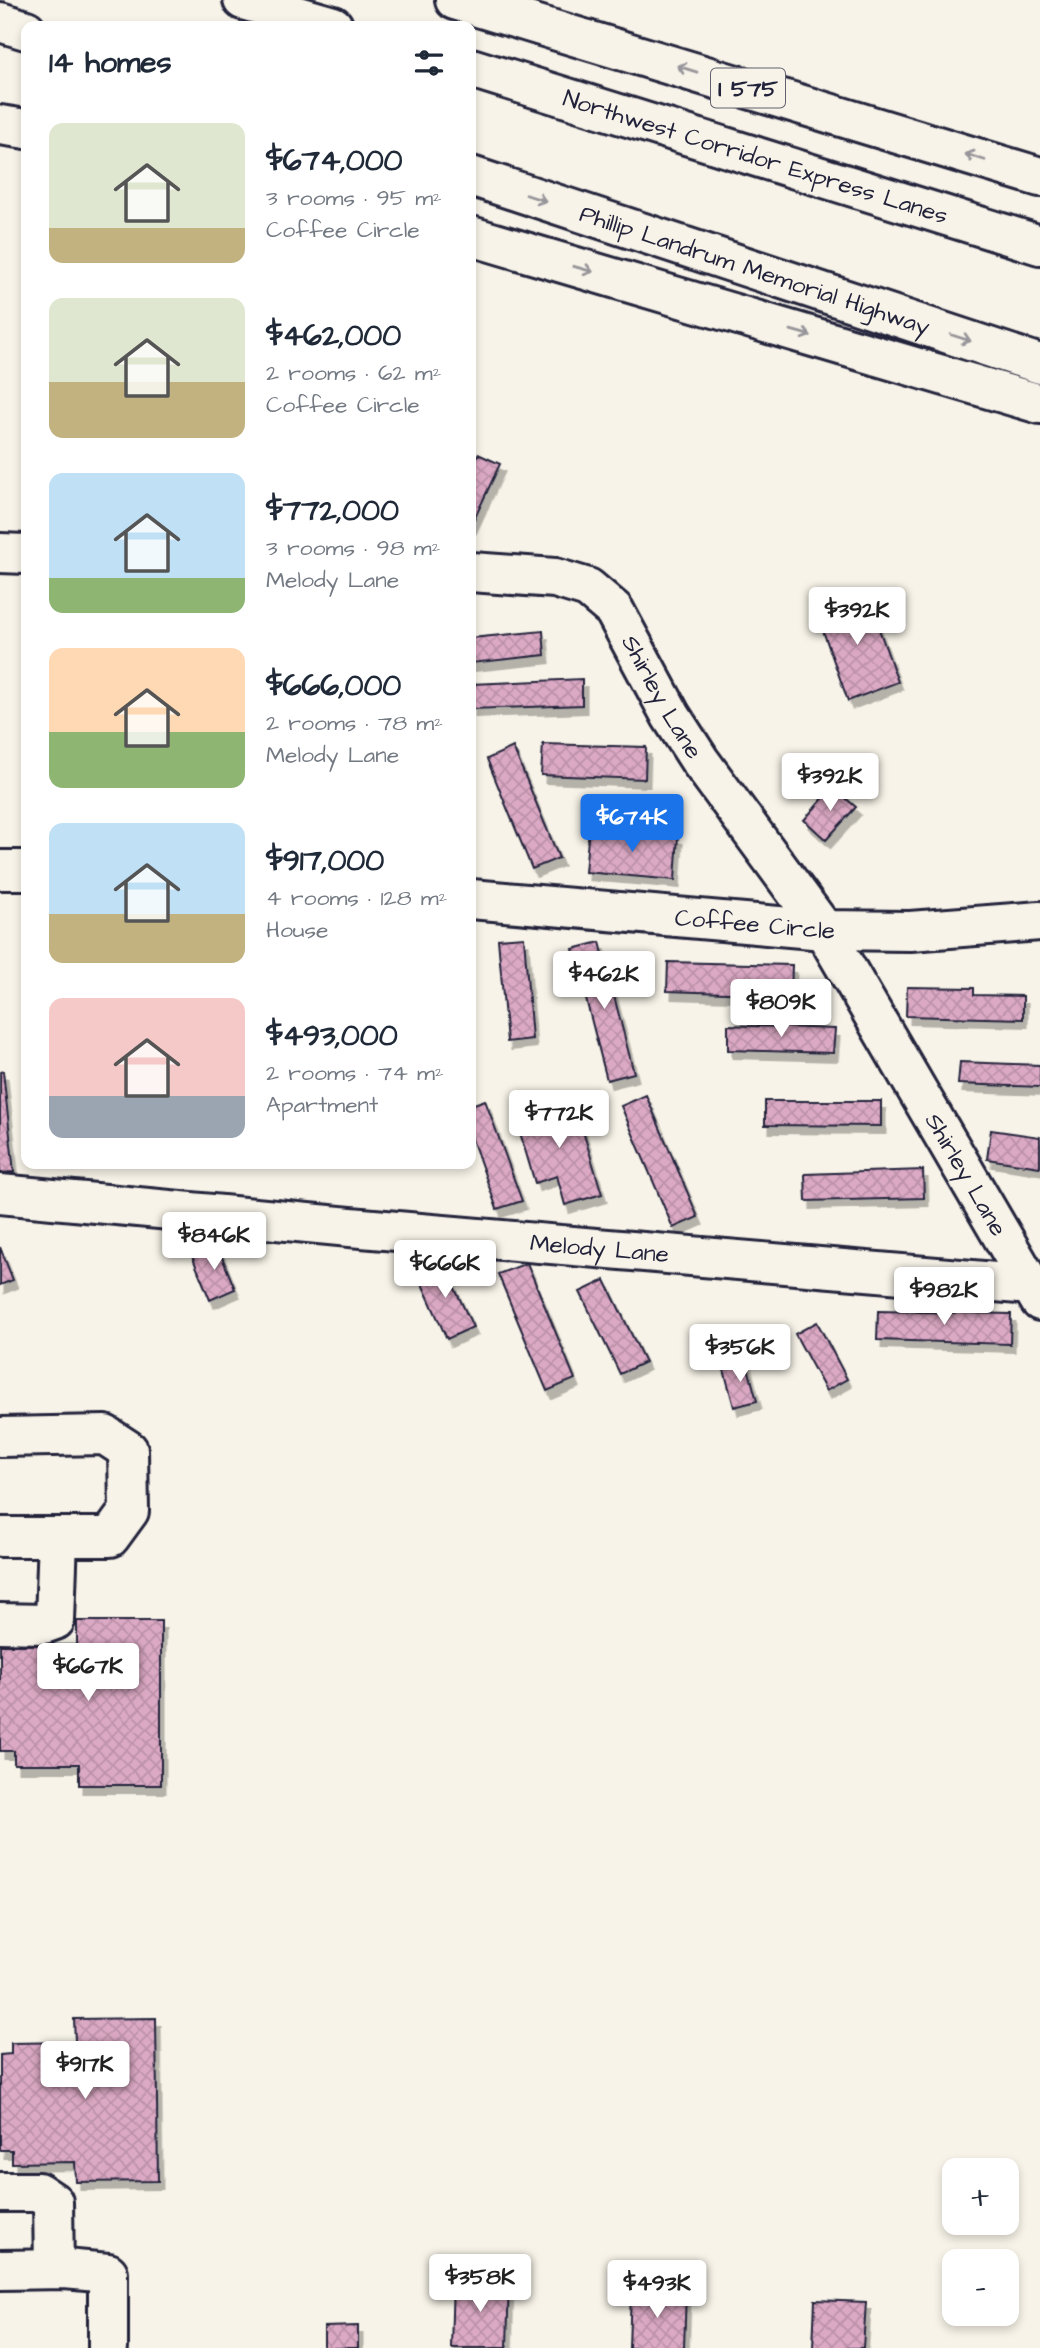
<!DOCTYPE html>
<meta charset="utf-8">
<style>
body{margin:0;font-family:"Architects Daughter",sans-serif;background:#f6f6f7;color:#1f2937;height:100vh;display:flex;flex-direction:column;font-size:26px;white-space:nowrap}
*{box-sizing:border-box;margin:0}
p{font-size:23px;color:#747a83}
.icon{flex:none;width:38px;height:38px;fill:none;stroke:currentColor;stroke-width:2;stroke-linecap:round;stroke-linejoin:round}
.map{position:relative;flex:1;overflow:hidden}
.drawer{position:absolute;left:21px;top:21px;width:455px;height:1148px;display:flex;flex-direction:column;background:#fff;border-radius:14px;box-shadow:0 4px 10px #0003}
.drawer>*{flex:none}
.tools{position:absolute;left:942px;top:2158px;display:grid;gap:14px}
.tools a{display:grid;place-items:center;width:77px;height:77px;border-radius:14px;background:#fff;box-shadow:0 4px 10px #0003;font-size:35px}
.price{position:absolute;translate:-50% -60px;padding:0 16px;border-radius:7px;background:#fff;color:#222;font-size:23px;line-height:46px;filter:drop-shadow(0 2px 4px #0008)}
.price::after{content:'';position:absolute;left:50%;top:42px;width:21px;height:16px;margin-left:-10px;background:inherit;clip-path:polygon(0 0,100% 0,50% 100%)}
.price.selected{background:#1a73e8;color:#fff}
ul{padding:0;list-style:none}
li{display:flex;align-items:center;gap:21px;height:175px;padding:0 28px}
li span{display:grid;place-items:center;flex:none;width:196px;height:140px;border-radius:14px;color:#555}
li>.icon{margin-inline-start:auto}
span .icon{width:84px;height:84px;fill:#fffc;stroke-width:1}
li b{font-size:30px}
h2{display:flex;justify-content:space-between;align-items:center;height:84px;padding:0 28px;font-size:30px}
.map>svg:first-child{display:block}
.building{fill:url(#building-cross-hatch);stroke:#22223b;stroke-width:2;filter:url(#shadow)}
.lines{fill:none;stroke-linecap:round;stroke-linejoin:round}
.minor-casing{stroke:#22223b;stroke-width:44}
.highway-casing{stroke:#22223b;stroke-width:44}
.minor{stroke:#f7f3e8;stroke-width:38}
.highway{stroke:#f7f3e8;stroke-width:38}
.oneway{stroke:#97959a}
.labels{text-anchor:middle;stroke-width:7;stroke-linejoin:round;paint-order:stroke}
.shield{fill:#f7f3e8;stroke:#62616f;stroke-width:2}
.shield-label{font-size:23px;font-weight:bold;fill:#22223b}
.street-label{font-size:24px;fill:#22223b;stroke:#f7f3e8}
</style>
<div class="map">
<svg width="1040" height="2348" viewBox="0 0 1040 2348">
<defs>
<pattern id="building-cross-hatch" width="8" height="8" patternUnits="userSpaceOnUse" patternTransform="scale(1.75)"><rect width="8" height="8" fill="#dca9c4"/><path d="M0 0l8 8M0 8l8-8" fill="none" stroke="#bc91a9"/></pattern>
<filter id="shadow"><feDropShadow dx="4.5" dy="8" stdDeviation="0" flood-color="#0004"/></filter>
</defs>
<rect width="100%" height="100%" fill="#f7f3e8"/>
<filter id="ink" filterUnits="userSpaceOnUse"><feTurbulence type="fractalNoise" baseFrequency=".0143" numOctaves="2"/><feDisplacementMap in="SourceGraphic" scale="14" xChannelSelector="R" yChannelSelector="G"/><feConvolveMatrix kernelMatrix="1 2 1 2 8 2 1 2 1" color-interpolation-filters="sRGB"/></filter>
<g filter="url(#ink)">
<path class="building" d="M478,454L500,464L471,526V469Z
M866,593L898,682L848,701L816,611Z
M543,631L545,655L471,663V638Z
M582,679V705L471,709V684Z
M543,744L646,747L645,779L541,775Z
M513,747L559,858L532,869L487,759Z
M833,787L856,807L826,840L804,820Z
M589,828L678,836L675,880L585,872Z
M524,937L532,1039L507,1042L498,939Z
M600,942L634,1073L607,1080L573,949Z
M668,962L792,965L791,995L667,991Z
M907,987L974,988V995L1023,996V1019L906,1016Z
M728,1025L835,1029L833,1053L728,1050Z
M960,1062L1040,1065V1087L958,1084Z
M3,1071L14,1172L0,1173V1072Z
M646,1095L698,1217L673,1228L621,1106Z
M573,1098L602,1194L565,1205L557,1176L535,1183L515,1116Z
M485,1100L522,1201L497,1209L471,1136V1105Z
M765,1101H881V1126L765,1125Z
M991,1130L1040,1137V1167L987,1159Z
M923,1170L924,1198L806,1201L805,1174Z
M217,1245L235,1289L210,1300L192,1256Z
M0,1247L13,1280L0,1285Z
M442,1261L473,1327L447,1339L417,1273Z
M527,1263L575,1379L547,1391L498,1274Z
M605,1280L645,1362L620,1374L580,1292Z
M878,1311L1011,1314L1010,1344L877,1340Z
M817,1322L847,1379L826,1391L795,1334Z
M746,1360L757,1401L734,1407L723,1366Z
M77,1621H161V1785H79V1764H14V1751H0V1645H77Z
M156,2018L158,2181L76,2182L75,2162L12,2163V2150H0V2055L11,2054V2043L75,2042L74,2019Z
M453,2279L509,2280L507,2348H451Z
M631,2291L686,2293L684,2348H629Z
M815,2300L866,2302L863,2348H813Z
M358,2326V2348H324V2327Z"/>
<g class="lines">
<g class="minor-casing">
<g id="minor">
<path d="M0,553L26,554"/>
<path id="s1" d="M471,572L555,578L588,588L614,610L671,716L700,761L824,930L1040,1301"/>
<path d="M0,870H26"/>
<path id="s2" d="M471,899L824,930L910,931L1040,921"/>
<path id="s3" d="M0,1194L350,1227L1031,1285"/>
<path d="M0,1437L105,1435L128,1450L129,1511L110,1537H0"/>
<path d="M0,1623L44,1624L55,1620L58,1537"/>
<path d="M0,2192H38L53,2202L54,2269"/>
<path d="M0,2270L65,2269L108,2273V2348"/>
</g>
</g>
<g class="highway-casing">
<g id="highway">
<path d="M243,0L333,26"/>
<path d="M455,0L1040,177"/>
<path d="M0,22L26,30"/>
<path id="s4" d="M471,68L1040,245"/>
<path d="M0,125L26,129"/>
<path id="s5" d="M471,176L1040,364"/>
<path d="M471,236L1040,404"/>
</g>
</g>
<use href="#minor" class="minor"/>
<use href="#highway" class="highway"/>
</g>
<defs><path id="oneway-shaft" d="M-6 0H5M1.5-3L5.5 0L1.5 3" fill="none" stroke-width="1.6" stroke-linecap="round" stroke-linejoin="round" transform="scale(1.75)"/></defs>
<g class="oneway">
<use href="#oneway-shaft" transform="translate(687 69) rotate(-163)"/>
<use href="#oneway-shaft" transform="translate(975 157) rotate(-162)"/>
<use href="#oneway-shaft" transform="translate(536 198) rotate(18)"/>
<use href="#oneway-shaft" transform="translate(583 269) rotate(16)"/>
<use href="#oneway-shaft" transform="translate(801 333) rotate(16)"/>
<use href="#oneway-shaft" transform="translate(961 338) rotate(18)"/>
</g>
</g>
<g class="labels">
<rect class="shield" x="711" y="68.5" width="74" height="39" rx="5"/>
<g class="shield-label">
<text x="748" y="96">I 575</text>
</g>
<g class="street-label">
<text dy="8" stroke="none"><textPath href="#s4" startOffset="298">Northwest Corridor Express Lanes</textPath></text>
<text dy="8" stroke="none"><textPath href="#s5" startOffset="299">Phillip Landrum Memorial Highway</textPath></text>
<text dy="8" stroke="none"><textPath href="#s1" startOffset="252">Shirley Lane</textPath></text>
<text dy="8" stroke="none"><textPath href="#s2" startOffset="285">Coffee Circle</textPath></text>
<text dy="8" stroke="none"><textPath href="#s1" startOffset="819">Shirley Lane</textPath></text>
<text dy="8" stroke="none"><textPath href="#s3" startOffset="602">Melody Lane</textPath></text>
</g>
</g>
</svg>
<div class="tools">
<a>+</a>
<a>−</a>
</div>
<b class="price" style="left:857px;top:647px">$392K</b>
<b class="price" style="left:830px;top:813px">$392K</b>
<b class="price selected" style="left:632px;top:854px">$674K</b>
<b class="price" style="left:604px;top:1011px">$462K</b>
<b class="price" style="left:781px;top:1039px">$809K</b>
<b class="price" style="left:559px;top:1150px">$772K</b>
<b class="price" style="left:214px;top:1272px">$846K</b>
<b class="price" style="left:445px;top:1300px">$666K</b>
<b class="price" style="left:944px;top:1327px">$982K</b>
<b class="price" style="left:740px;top:1384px">$356K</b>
<b class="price" style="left:88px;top:1703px">$667K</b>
<b class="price" style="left:85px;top:2101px">$917K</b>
<b class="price" style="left:480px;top:2314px">$358K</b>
<b class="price" style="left:657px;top:2320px">$493K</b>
<section class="drawer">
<h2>14 homes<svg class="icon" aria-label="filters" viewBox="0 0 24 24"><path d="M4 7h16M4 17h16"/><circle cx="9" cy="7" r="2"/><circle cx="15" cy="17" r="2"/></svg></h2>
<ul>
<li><span style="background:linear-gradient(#dfe7d0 75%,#c2b280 0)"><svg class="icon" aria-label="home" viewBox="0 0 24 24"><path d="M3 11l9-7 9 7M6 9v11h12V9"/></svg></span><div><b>$674,000</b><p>3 rooms · 95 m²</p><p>Coffee Circle</p></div></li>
<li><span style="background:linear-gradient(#dfe7d0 60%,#c2b280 0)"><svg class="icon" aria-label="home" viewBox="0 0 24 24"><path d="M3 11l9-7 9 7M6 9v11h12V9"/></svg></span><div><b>$462,000</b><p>2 rooms · 62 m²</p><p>Coffee Circle</p></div></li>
<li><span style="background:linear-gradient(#bfe0f5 75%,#8fb573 0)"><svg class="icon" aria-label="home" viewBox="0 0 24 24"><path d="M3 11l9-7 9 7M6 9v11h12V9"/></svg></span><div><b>$772,000</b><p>3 rooms · 98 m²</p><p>Melody Lane</p></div></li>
<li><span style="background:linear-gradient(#ffd9b3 60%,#8fb573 0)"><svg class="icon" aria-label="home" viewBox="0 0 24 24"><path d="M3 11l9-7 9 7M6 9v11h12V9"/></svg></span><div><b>$666,000</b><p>2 rooms · 78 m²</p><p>Melody Lane</p></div></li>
<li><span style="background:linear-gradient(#bfe0f5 65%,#c2b280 0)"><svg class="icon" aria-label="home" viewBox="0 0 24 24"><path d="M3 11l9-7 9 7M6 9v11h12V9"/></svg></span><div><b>$917,000</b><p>4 rooms · 128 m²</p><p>House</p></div></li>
<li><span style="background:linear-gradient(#f6c9c9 70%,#9aa5b1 0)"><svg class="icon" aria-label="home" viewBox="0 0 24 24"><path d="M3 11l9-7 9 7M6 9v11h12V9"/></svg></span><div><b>$493,000</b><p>2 rooms · 74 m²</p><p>Apartment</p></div></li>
</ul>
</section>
</div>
